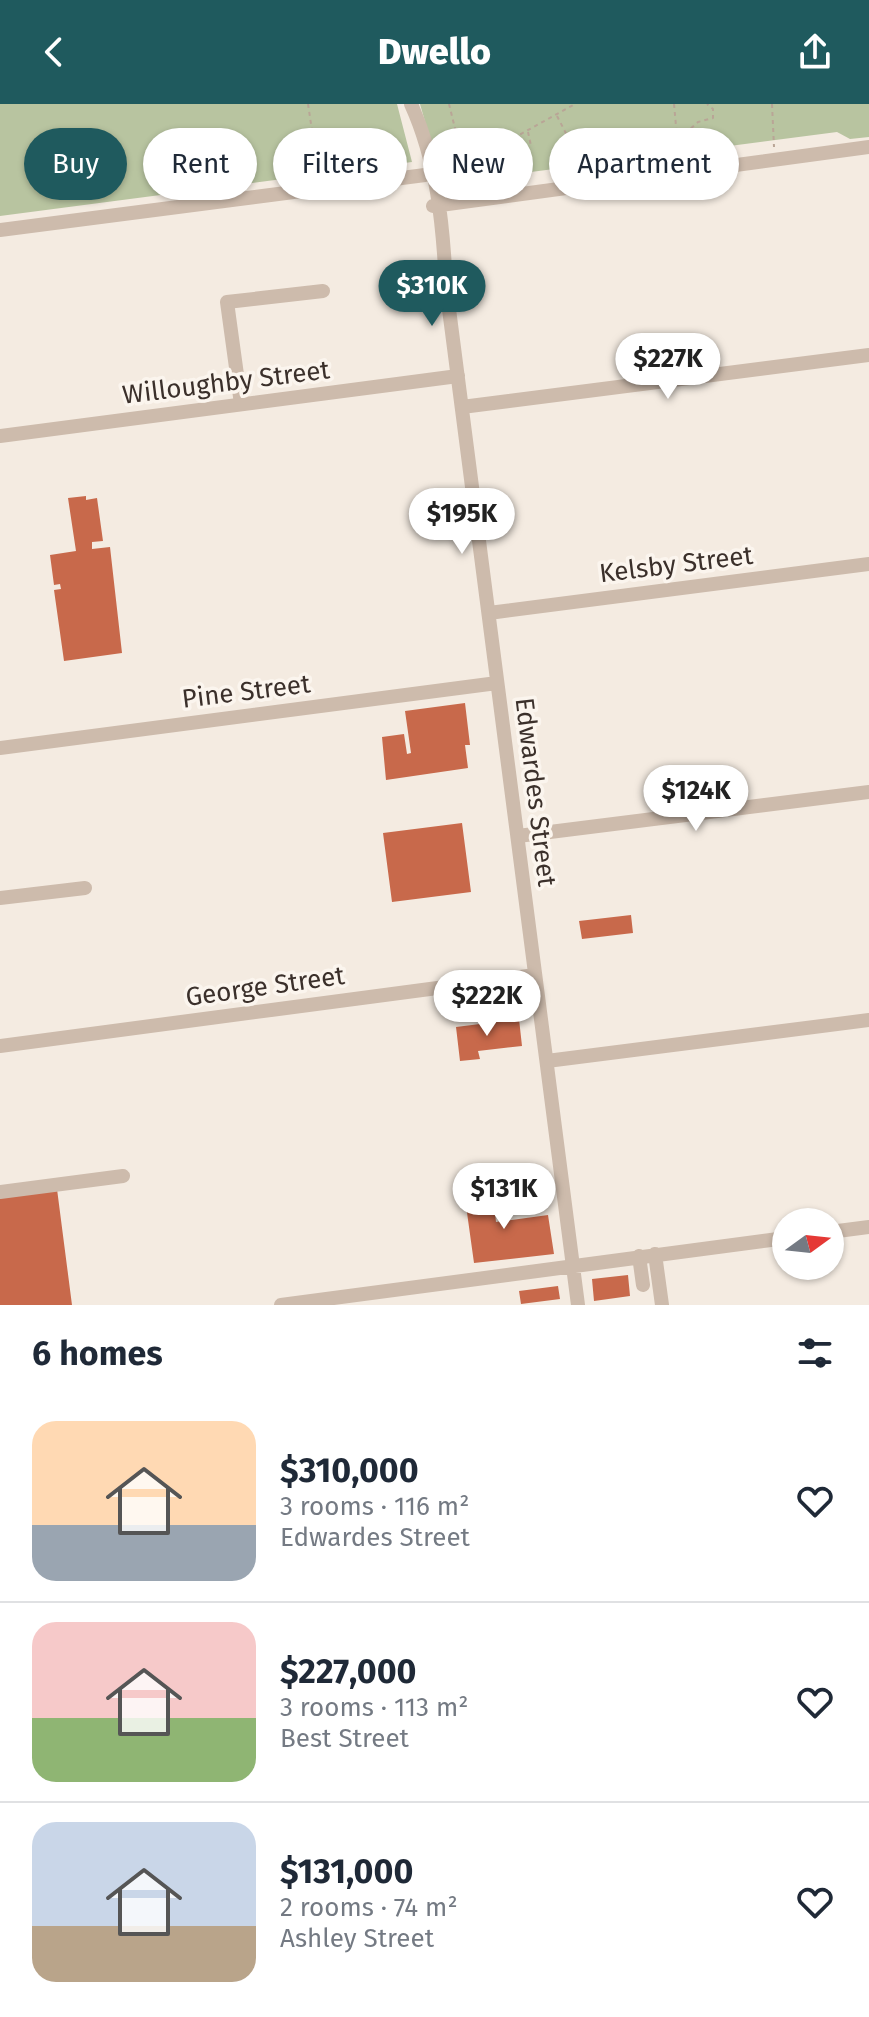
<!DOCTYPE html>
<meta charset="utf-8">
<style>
body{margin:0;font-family:"Fira Sans",sans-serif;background:#f2f2f3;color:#1f2937;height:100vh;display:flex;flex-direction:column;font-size:30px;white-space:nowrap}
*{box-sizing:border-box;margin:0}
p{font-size:26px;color:#747a83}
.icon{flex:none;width:44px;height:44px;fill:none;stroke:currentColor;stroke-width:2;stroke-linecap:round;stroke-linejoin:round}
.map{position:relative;height:1201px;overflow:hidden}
.sheet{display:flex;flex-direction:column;background:#fff;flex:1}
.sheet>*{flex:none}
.banner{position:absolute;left:24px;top:24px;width:822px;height:72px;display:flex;gap:16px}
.needle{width:52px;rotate:75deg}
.buttons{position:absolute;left:772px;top:1104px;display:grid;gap:16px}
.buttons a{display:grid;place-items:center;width:72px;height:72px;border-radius:50%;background:#fff;box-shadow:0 2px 6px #0004;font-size:40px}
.price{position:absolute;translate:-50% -68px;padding:0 18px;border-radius:28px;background:#fff;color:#222;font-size:26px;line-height:52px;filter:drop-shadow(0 2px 4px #0008)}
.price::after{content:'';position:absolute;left:50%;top:48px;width:24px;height:18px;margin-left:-12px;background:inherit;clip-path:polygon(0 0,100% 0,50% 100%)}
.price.on{background:#1f5a5e;color:#fff}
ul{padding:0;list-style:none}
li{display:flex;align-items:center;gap:24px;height:200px;padding:0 32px}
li+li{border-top:2px solid #e0e1e3}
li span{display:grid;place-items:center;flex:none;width:224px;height:160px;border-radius:24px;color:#555}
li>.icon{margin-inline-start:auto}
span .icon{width:96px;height:96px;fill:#fffc;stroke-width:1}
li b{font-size:34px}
h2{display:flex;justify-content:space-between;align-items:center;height:96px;padding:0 32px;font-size:34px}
.tag{padding:0 28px;border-radius:36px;background:#fff;box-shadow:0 2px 6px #0004;font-size:28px;line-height:72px}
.tag.on{background:#1f5a5e;color:#fff}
header{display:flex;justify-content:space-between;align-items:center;height:104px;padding:0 32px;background:#1f5a5e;color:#fff;font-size:36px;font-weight:800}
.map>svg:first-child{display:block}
.green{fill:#b8c4a0}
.building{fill:#c8694b}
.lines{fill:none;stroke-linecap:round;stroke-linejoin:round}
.path{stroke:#b9a596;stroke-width:2;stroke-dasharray:4 4;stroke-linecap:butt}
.minor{stroke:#cdbbac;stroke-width:14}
.labels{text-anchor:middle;stroke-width:7;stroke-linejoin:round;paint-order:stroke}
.street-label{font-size:26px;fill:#3b302b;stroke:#fbf5ee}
</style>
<header><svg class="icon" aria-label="back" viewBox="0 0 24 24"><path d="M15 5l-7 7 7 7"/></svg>Dwello<svg class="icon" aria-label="share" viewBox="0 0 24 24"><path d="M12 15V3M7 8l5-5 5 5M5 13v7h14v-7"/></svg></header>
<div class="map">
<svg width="869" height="1201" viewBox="0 0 869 1201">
<rect width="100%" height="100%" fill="#f4ebe1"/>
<path class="green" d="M0,0H397L412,58L0,112Z
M420,0H869V33L850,35L837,28L477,75L471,87L446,91Z"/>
<path class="building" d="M86,392V396L97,394L103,437L92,438V445L110,443L122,549L64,557L54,486L61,485L60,480L54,481L50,451L76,447L68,394Z
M465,599L470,641H465L468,664L386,676L382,633L404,630L407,650L411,649L405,607Z
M462,719L471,788L392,798L383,729Z
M631,811L633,829L582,835L579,817Z
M519,915L522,942L478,947L480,955L460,957L456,923Z
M492,1083L496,1118L548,1111L554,1150L474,1159L464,1087Z
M57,1085L72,1201H0V1092Z
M628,1171L630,1192L594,1197L592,1175Z
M558,1182L560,1195L521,1200L519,1187Z"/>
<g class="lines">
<path class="path" d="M308,0L318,66L383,57L402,58V62
M449,0L465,65
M674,0L679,55
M772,0L774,43
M557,12L571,39L573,70
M528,28L531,42
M679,35L698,18L713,14V5L707,0
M447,79L501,41L575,0"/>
<path class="minor" d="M411,0C437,57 443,120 446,182L578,1201
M433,102L869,43
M0,126L425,71
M241,300L227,198L323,187
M462,303L869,251
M0,332L458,272
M489,509L869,460
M0,644L497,579
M518,732L869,688
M0,794L85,784
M0,942L535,871
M547,957L869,916
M0,1088L123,1072
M830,1128L869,1123
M655,1150L662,1201
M639,1152L643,1181
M281,1201L786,1134"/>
</g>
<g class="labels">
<g class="street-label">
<text transform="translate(226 278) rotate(-7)" y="9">Willoughby Street</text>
<text transform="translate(676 460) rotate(-7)" y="9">Kelsby Street</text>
<text transform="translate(246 587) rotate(-7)" y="9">Pine Street</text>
<text transform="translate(536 688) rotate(83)" y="9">Edwardes Street</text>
<text transform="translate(265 882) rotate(-8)" y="9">George Street</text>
</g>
</g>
</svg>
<div class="buttons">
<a><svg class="needle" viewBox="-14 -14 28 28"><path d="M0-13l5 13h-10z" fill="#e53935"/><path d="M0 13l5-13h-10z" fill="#747a83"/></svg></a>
</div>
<b class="price on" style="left:432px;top:224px">$310K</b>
<b class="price" style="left:668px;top:297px">$227K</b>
<b class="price" style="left:462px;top:452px">$195K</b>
<b class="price" style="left:696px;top:729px">$124K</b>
<b class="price" style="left:487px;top:934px">$222K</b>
<b class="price" style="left:504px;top:1127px">$131K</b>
<div class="banner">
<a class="tag on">Buy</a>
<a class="tag">Rent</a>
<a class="tag">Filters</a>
<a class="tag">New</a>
<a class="tag">Apartment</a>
</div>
</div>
<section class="sheet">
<h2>6 homes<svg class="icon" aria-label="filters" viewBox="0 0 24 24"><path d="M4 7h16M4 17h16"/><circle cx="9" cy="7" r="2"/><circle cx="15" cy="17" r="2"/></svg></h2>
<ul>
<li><span style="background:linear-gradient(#ffd9b3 65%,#9aa5b1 0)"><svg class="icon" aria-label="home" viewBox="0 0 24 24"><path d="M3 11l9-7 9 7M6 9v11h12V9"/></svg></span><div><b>$310,000</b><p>3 rooms · 116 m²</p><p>Edwardes Street</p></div><svg class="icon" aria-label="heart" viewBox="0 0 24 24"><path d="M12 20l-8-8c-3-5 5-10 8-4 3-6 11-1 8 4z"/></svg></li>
<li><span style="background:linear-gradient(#f6c9c9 60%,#8fb573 0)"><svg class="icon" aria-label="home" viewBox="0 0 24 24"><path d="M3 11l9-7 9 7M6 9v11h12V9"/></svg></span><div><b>$227,000</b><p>3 rooms · 113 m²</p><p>Best Street</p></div><svg class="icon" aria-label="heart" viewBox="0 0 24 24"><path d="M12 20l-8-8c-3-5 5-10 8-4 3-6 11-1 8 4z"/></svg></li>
<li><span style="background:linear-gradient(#c9d6e8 65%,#b9a48a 0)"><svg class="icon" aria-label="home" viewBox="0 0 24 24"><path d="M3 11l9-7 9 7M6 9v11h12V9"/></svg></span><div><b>$131,000</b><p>2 rooms · 74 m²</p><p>Ashley Street</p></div><svg class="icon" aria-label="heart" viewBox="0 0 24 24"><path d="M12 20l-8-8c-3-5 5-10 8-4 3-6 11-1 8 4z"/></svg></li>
</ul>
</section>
